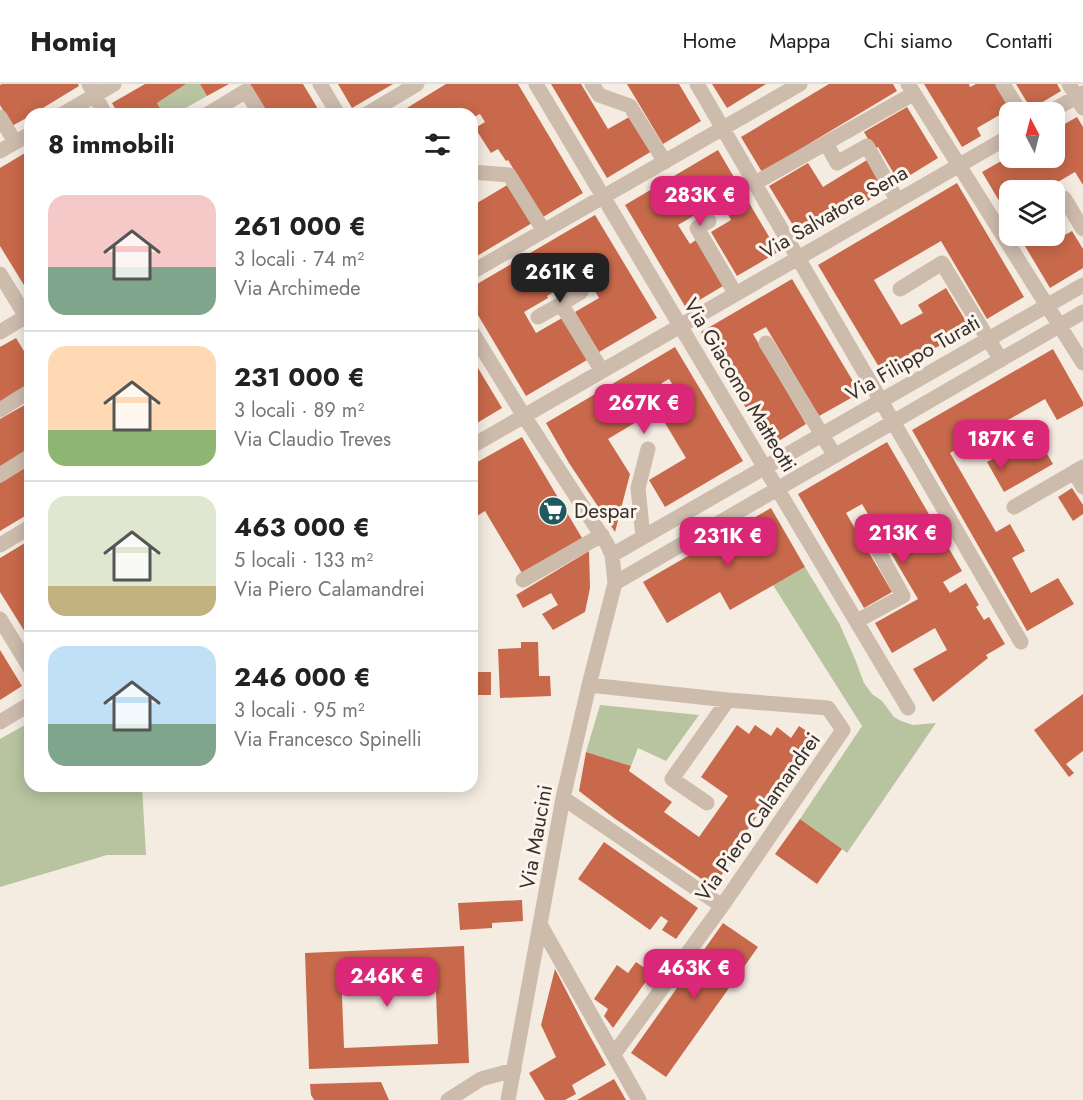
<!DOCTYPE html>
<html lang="it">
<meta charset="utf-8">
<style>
body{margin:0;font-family:Jost,sans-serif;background:#f2f2f2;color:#222;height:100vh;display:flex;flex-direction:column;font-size:22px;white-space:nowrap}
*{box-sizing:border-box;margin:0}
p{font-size:20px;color:#767676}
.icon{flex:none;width:33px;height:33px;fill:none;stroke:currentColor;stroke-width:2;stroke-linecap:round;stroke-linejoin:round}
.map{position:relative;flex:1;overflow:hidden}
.panel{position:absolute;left:24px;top:24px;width:454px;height:684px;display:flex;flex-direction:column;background:#fff;border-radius:18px;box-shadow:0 3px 15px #0003}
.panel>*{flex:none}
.needle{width:39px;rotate:353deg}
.buttons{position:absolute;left:999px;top:18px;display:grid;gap:12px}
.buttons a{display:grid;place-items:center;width:66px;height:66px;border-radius:12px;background:#fff;box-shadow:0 3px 15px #0003;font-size:30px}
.price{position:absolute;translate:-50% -51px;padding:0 14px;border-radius:12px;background:#db2777;color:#fff;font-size:20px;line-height:39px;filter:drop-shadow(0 2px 3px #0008)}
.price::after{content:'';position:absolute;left:50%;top:36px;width:18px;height:14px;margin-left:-9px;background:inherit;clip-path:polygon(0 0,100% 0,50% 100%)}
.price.selected{background:#222;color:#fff}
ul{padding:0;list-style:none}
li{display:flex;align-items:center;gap:18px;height:150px;padding:0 24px}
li+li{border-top:2px solid #e0e0e0}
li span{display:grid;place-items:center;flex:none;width:168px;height:120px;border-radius:18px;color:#555}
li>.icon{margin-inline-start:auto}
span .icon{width:72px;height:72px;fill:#fffc;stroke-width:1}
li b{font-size:26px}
h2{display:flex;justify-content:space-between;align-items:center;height:72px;padding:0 24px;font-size:26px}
header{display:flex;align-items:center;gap:36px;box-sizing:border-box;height:84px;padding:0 30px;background:#fff;border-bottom:2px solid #e0e0e0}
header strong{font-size:28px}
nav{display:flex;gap:33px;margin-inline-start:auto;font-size:21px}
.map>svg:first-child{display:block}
.green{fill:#b8c4a0}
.building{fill:#c8694b;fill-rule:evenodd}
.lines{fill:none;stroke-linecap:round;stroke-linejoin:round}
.minor{stroke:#cdbbac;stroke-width:15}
.labels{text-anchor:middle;stroke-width:6;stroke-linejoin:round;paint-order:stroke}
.street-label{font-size:21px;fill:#3b302b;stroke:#fbf5ee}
.poi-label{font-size:21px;fill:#3b302b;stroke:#fbf5ee;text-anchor:start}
</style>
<header>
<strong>Homiq</strong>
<nav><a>Home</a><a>Mappa</a><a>Chi siamo</a><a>Contatti</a></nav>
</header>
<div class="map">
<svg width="1083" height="1016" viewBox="0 0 1083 1016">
<rect width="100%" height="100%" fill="#f4ebe1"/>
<path class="green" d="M186,0H200L207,12L175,30H163L157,19Z
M805,483L839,539L855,575L864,599L872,610L882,617L894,633L901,637L913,641L936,639L847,769L842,765L800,735L862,642L773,501Z
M600,621L699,631L666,677L638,664L631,682L586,668Z
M25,641L30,649V702H142L146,771H107L0,803V655Z"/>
<path class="building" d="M2,0H78L79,2L33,30H30V32L12,42L0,21V1Z
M145,0H186L157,19L163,30H118L112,19Z
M200,0H229L207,12Z
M250,0H303L321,30H268Z
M338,0H393L352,24Z
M446,0H518L583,109L543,133L508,76L506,77L498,65L491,69L475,44L485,38L480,30L472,34V30H397Z
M551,0H581L608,45L631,32L652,67L607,94Z
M627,0H679L701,37L663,60Z
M712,0H766L727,24Z
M829,0H893L897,7L762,88L741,53Z
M924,0H969L970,3L976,0H996L1010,25L977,44L981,52L962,63Z
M1016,0H1057L1061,7L1031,25Z
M907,23L938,74L899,98L878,63L874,65L864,48Z
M1077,33L1083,43V101L1075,88L1044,106H1010V135L982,88L1010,72V74H1054V46Z
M30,66V124L28,125L30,129V211L0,162V84Z
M718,66L778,168L737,192L711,148L731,136L720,116L678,141L690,160L696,156L723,202L686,224L625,121Z
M867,76L886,106L802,156L769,102L808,79L823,103Z
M957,99L1024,213L987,235L941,157L874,196L901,241L923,229L918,221L946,204L970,244L885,293L818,181Z
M509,100L532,139L472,175V122Z
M595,131L657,234L599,268L575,228L599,214L584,188L574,194L575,195L547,212L548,214L524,228L536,249L562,234L587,276L526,312L472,221V203Z
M1054,142L1061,153L1072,147L1083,165V184L1050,204L1019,152H1054Z
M792,195L860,309L819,332L766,243L753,250L806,340L769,363L701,248Z
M16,254L30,277V299L0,318V263Z
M675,263L743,377L665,423L649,396L686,374L665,339L677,308L669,295L662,299L648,343L643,334L608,355L630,390L615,448L569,379L546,339Z
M1053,265L1083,318V322L1057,336L1045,315L950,369L996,448L1010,440L1025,467L1012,474L1031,509L1058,494L1074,520L1027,547L912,346Z
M472,274L502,324L472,342Z
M30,318V365L0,383V335Z
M1036,351L1053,380L1004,408L987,378Z
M522,353L582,454L522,489L485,427L472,435V381Z
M887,358L962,487L943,498L950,509L966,499L979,521L976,523L984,536L989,533L1005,560L986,571L988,574L933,618L913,585L947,566L935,544L892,569L875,539L918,515L862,420L846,429L892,508L864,524L798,410Z
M30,381V429L0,447V399Z
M1072,404L1083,421V430L1073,437L1058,413Z
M771,424L805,483L730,526L720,508L667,539L643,498Z
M30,456V556L0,508V474Z
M589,467L590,504L585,528L553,546L542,530L558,521L551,509L523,524L516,511Z
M521,558H538L539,592H550L551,612L500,614L498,565L521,564Z
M0,566L22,602L0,616Z
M472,588H491V611H472Z
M1083,610V667L1066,680L1074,689L1069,693L1034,646Z
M737,641L749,650L755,641L771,652L777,643L791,654L799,642L814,652L728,773L732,776L713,803L614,734L579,707L586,668L631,682L629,687L672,718L664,728L699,753L728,712L701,693Z
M800,735L842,765L817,800L775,770Z
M604,758L698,824L676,855L662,846L668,837L661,832L650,846L578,795Z
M522,816L523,837L492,839V844L460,846L458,819Z
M723,839L758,863L666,993L631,969Z
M464,862L469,979L309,985L305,869ZM435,882L438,960L344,964L341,886Z
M636,878L652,889L613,944L604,932L608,925L594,915L617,881L628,889Z
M555,885L586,945L606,981L572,1001L576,1010L565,1016H545L529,989L556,973L541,941Z
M614,995L626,1016H577Z
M381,998L389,1016H314L311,1011L310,1000Z"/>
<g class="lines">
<path class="minor" d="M89,0L105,30
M320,0L338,30
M536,0L908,624
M592,0L599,11L630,22L665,78
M697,0L1021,558
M908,0L1083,279
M1003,0L1020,28
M1069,0L1083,24
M1050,28L1083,9
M63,30L114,0
M208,30L246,7L260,30
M367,30L417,0
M0,33L15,58
M826,59L837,79L867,62L897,116
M0,67L30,50
M472,88L509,91L544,147
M755,99L913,10
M1064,114L1083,145
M709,137L697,144L735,209
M472,188L800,0
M0,190L30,239
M900,205L942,179L1001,276
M581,208L561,220L602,287
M538,233L561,220
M0,248L30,230
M472,248L524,332L607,460L612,471L615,499L589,601L563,714L508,1016
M766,259L835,372
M0,326L30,307
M472,362L1010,52
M1074,388L1083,403
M0,391L30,372
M1014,423L1083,383
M643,453L638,404L648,365
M0,461L30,443
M612,471L1083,201
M523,496L602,451
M615,499L1083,228
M0,535L30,584
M857,537L903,512L865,443
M589,601L728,616L828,624L843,646L722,822L614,970
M0,638L30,620
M563,714L722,822
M707,719L672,695L728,616
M541,842L639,1016
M448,1016L481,995L514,986"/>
</g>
<defs>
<g id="supermarket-disc" transform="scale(1.5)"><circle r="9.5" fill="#1f5a5e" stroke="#fbf5ee"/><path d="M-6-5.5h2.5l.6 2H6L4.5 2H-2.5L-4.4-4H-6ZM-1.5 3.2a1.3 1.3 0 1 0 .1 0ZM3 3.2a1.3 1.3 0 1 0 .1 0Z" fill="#fff"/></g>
</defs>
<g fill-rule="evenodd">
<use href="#supermarket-disc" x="553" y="427"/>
</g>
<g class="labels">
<g class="street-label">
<text transform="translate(834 128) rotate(-30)" y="7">Via Salvatore Sena</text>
<text transform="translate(913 274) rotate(-30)" y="7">Via Filippo Turati</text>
<text transform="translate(740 301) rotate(59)" y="7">Via Giacomo Matteotti</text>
<text transform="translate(758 733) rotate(-55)" y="7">Via Piero Calamandrei</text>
<text transform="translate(536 753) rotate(-80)" y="7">Via Maucini</text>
</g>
<g class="poi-label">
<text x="574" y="434">Despar</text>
</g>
</g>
</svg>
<div class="buttons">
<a><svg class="needle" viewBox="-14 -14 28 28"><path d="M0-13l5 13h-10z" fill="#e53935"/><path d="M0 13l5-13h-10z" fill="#767676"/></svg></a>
<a><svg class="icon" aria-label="layers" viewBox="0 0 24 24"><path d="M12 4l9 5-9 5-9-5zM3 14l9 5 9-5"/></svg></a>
</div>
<b class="price" style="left:700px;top:143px">283K €</b>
<b class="price selected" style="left:560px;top:220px">261K €</b>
<b class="price" style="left:644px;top:351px">267K €</b>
<b class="price" style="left:1001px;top:387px">187K €</b>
<b class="price" style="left:903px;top:481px">213K €</b>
<b class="price" style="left:728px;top:484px">231K €</b>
<b class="price" style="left:694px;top:916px">463K €</b>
<b class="price" style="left:387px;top:924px">246K €</b>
<section class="panel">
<h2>8 immobili<svg class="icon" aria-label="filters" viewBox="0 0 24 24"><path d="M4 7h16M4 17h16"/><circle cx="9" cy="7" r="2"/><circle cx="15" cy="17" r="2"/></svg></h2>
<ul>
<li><span style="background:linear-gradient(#f6c9c9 60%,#7fa58c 0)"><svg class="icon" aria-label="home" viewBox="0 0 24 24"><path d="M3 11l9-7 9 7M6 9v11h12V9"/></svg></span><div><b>261 000 €</b><p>3 locali · 74 m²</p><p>Via Archimede</p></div></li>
<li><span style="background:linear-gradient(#ffd9b3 70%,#8fb573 0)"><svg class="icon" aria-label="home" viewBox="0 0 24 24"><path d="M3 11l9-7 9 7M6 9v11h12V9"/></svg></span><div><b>231 000 €</b><p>3 locali · 89 m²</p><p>Via Claudio Treves</p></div></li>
<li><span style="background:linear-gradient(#dfe7d0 75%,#c2b280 0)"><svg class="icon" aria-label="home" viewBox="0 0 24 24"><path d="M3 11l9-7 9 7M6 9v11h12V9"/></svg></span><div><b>463 000 €</b><p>5 locali · 133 m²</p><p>Via Piero Calamandrei</p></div></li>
<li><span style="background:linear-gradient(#bfe0f5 65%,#7fa58c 0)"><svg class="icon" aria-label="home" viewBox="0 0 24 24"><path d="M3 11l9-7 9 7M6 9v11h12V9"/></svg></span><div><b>246 000 €</b><p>3 locali · 95 m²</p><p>Via Francesco Spinelli</p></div></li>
</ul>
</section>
</div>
